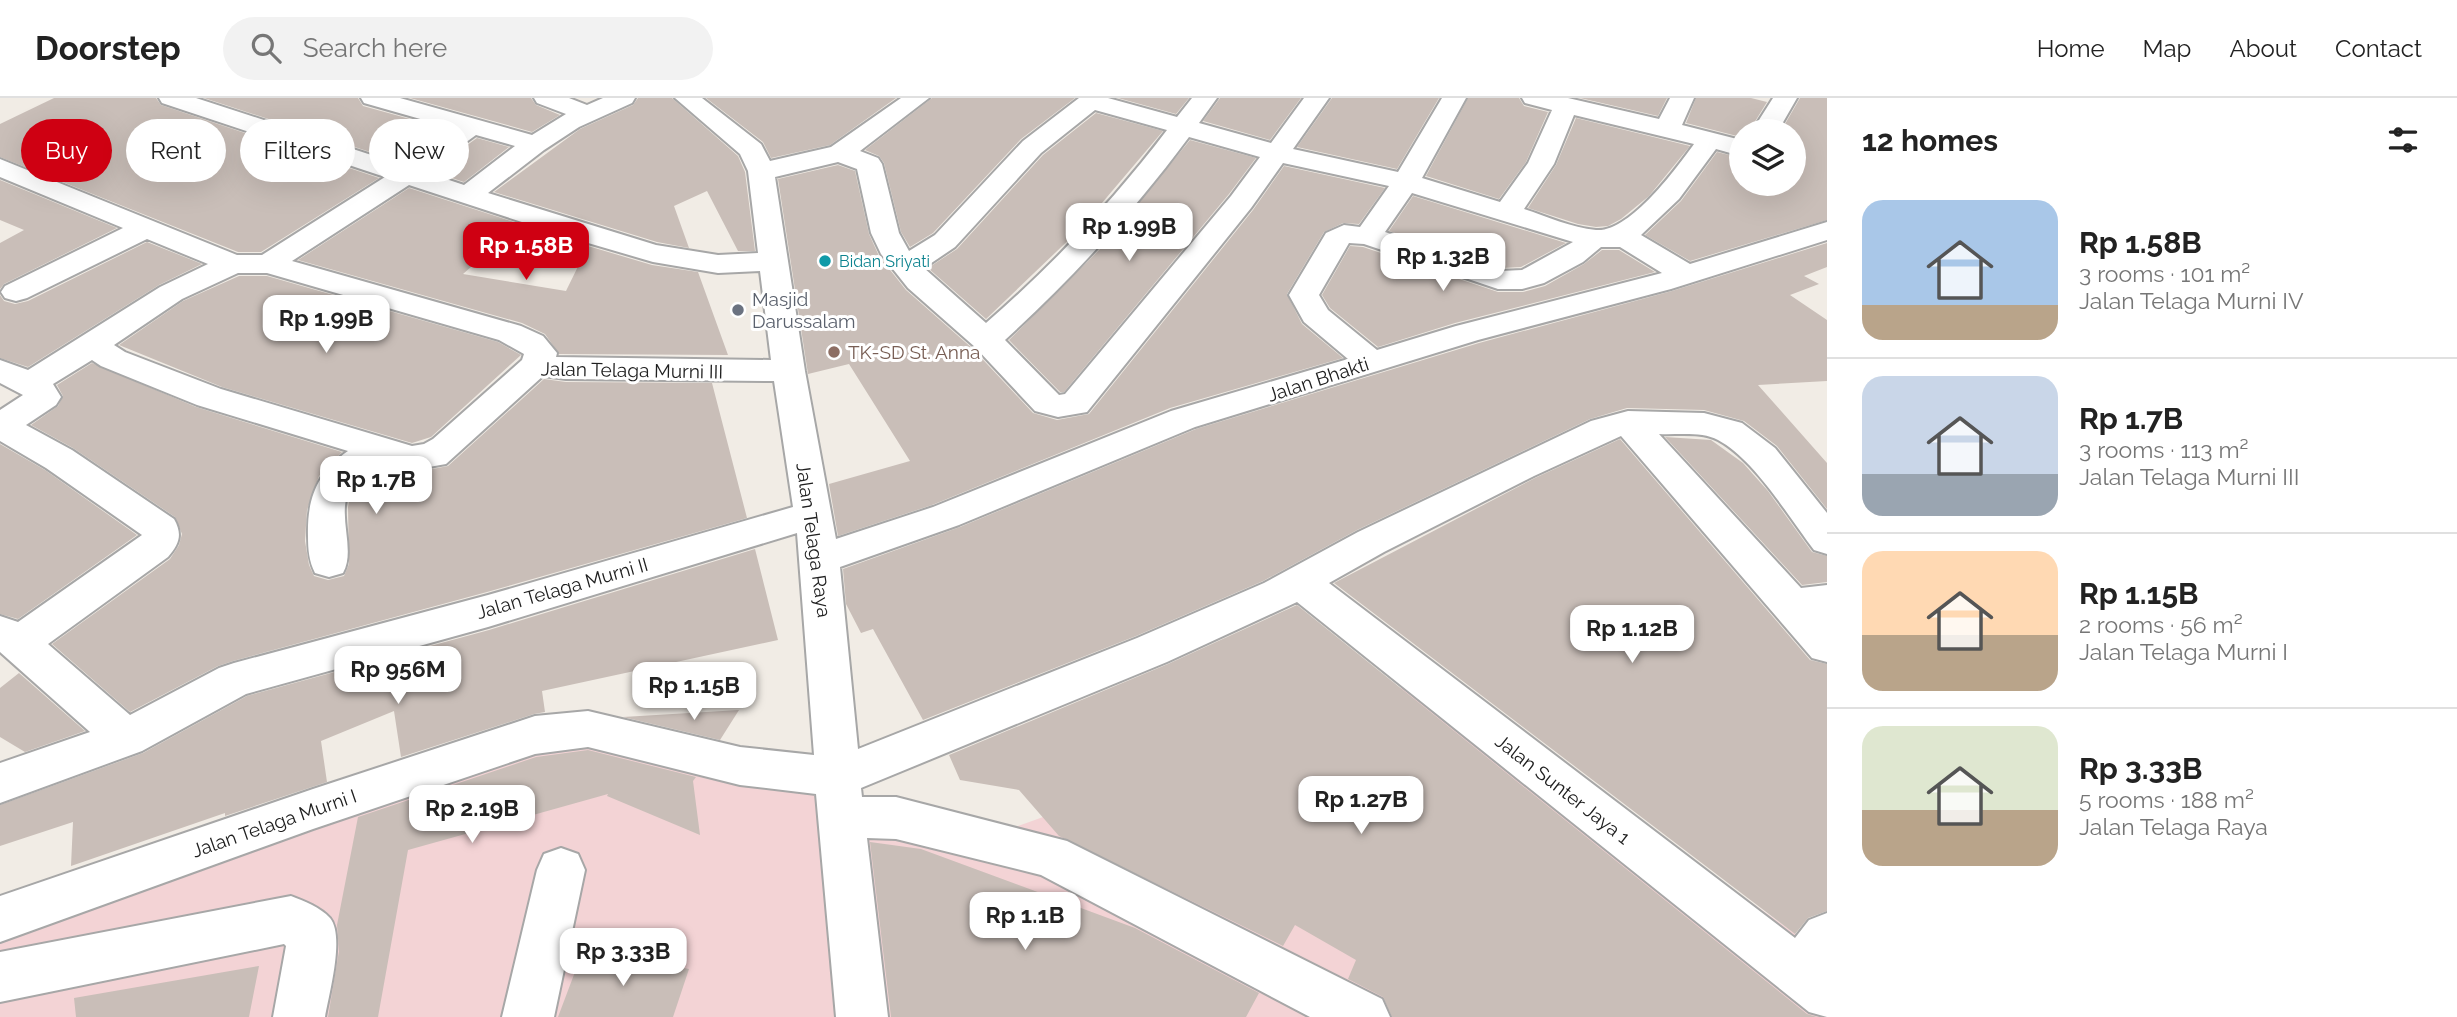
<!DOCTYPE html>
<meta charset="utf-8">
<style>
body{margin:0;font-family:Raleway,sans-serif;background:#f2f2f2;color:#222;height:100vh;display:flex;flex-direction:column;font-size:26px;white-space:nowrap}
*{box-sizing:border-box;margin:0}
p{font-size:23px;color:#767676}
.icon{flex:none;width:38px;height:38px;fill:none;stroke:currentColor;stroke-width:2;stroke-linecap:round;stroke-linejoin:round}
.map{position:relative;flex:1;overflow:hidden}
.panel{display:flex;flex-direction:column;background:#fff;width:630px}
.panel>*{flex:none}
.hud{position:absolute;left:21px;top:21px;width:665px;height:63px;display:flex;gap:14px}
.tools{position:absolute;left:1729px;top:21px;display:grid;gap:14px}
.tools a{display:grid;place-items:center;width:77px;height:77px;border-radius:50%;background:#fff;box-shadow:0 7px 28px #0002;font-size:35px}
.price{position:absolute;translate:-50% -60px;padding:0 16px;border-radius:14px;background:#fff;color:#222;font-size:23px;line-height:46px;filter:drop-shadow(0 2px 4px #0008)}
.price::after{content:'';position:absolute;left:50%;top:42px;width:21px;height:16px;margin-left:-10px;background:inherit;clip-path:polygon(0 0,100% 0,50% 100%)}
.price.current{background:#cf0012;color:#fff}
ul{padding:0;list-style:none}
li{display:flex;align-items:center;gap:21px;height:175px;padding:0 35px}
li+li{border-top:2px solid #e0e0e0}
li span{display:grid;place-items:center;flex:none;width:196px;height:140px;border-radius:21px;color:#555}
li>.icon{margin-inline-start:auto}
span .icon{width:84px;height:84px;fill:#fffc;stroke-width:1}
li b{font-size:30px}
h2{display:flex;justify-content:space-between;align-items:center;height:84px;padding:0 35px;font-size:30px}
.tag{padding:0 24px;border-radius:32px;background:#fff;box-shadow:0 7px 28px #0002;font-size:24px;line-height:63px}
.tag.current{background:#cf0012;color:#fff}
header{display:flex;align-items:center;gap:42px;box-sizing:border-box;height:98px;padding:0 35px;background:#fff;border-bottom:2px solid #e0e0e0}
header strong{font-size:33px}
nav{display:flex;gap:38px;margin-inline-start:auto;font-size:24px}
.search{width:490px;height:63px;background:#f2f2f2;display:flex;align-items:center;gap:18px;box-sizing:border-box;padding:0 24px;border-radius:38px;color:#767676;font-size:26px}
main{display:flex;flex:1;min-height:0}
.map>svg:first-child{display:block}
.commercial{fill:#f3d3d5}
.building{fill:#c9beb8}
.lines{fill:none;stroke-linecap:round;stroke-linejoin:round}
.minor-casing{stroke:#a7a7a7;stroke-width:4}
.minor{fill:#fff;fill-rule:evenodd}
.culture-dot{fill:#0f9aa8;stroke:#fff;stroke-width:2.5}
.worship-dot{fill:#6b7280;stroke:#fff;stroke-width:2.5}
.education-dot{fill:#8d6e63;stroke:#fff;stroke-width:2.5}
.labels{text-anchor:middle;stroke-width:6;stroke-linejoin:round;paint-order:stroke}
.far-culture-label{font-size:16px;fill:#0d838f;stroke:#fff;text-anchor:start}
.worship-label{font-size:19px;fill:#5b616d;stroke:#fff;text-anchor:start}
.education-label{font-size:19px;fill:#785e54;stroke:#fff;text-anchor:start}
.street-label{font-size:19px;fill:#202020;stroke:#fff}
</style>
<header>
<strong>Doorstep</strong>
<div class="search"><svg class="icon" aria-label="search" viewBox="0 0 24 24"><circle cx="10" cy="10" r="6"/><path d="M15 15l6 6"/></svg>Search here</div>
<nav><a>Home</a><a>Map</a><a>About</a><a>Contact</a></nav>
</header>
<main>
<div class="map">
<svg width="1827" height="919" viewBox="0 0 1827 919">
<rect width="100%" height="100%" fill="#f1ece5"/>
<path class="commercial" d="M1432,579L1827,858V919H0V834L563,634L993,737Z"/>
<path class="building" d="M54,0H156L161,7L379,80L261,154H238L0,59V26Z
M204,0H358L363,8L446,31L414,52L401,64Z
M410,0H531L536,7L560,17L532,34Z
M638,0H672L738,58L745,74L755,153H738L707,93L674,108L689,150L657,144L494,94L580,31L633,7Z
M706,0H896L830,47L771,60L763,44Z
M932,0H1075L1021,41L933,135L910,149L901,134L884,65L879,58L865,52Z
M1118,0H1189L1176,16Z
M1220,0H1301L1270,42L1203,23Z
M1332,0H1439L1397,71L1297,49Z
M1468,0H1519L1524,8L1548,14L1526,64L1499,101L1426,78Z
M1580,0H1667L1658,18Z
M1696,0H1751L1767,4L1749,33H1741V39L1686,25Z
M1800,0H1827V122L1690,163L1645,137L1681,103L1717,54L1741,60V86H1794V33H1781Z
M1096,15L1163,33L1079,132L986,221L928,170L957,151L1043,57Z
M1576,20L1690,48L1649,98L1621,121L1608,128L1596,129L1578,126L1528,110L1556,67Z
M477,40L509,49L464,84L431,73Z
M1190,42L1256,60L1229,96L1064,294H1060L1009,242L1104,147Z
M838,67L855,73L869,136L879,158L906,192L973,251L1033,315L1057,322L1089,316L1253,112L1284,68L1385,90L1359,126L1343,125L1324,134L1287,196L1302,226L1343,260L1170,310L932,407L838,438L829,386L910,363L849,266L808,276L778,81Z
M0,82L117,130L4,186L0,191V145L24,132L0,122Z
M409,90L520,126L463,176L566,193L588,148L652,167L698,174L728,257L559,256L545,236L522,225L298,162Z
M1413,98L1566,145L1521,169L1501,170L1389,133Z
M147,144L202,166L159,187L28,269L0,260V197L4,203L15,206L28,203Z
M1827,145V169L1804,178L1819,186L1790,197L1827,222V283L1758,287L1827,365V411L1777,348L1744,323L1704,312L1627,310L1590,321L1357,432L1263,483L1136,538L923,622L873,531L861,535L846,506L843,471L960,429L1196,331L1479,245L1672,193Z
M1350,148L1363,149L1498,194H1523L1545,188L1584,166L1602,152H1619L1655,174L1455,225L1378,249L1330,210L1322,197Z
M239,178H267L498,244L521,257L431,339L412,345L222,289L119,247L183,203Z
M92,265L196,309L342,354L319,378L307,412L305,443L309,467L314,478L328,482L344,478L349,466L348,409L350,399L360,383L383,366L412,375L448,368L544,281L566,284L712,285L747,420L487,494L233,563L218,568L130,614L52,546L170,461L179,447L182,436L175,419L73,350L31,327L58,308L63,298L57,287Z
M1665,339L1711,342L1743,365L1768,393L1812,454L1827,458V484L1802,487Z
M1620,341L1810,562L1827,566V813L1808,820L1795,836L1334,485L1535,380Z
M0,346L45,372L137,437L18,521L0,516Z
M755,451L778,542L542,593L545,614L534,616L401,659L394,613L321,643L327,684L225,718V715L71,768L73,724L0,748V707L143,655L247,598L489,532Z
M1297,507L1807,916L1817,919H1392L1383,899L1348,881L1356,862L1295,827L1283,848L1059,738L1019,692L960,682L949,657L1168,566Z
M19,575L85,633L25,654L0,639V590Z
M739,612L720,642L623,619Z
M588,652L696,679L693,683L700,737L607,698L608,696L408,752L378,919H328L339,853L337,827L358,719L536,659Z
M870,744L921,751L1135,830L1259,895L1246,919H891Z
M584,850L689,871L673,919H558Z
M259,868L249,919H76L74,900Z"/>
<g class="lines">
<g class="minor-casing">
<path id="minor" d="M159,0H196L402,67L415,54L452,30L364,5L361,0H400L532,37L566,16L537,5L534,0H569L587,7L603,0H635L632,5L579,29L544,52L488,95L656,147L718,157L758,155L748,73L740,56L675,0H702L761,46L770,63L831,49L901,0H929L860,53L878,60L882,66L899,135L909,153L935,137L1023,43L1079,0H1108L1177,19L1192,0H1217L1199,25L1271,45L1304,0H1329L1293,51L1398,74L1442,0H1466L1422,80L1500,104L1528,65L1552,12L1525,5L1522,0H1568L1659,21L1670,0H1694L1682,27L1741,42V58L1716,51L1679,101L1641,137L1690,166L1827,124V142L1671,191L1478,242L1195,329L959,427L840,469L858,651L1137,540L1264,485L1358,434L1591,323L1628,313L1704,315L1742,325L1775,350L1827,415V456L1814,452C1788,418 1755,362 1718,342C1702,333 1677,337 1659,336L1801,490L1827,487V564L1812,560L1621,338L1534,378L1384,454L1329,485L1795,840L1809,822L1827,815V919L1809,914L1297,504L1167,564L861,690L862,699H896L1067,743L1382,901L1390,919H1310L1041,777L896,741L867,740L888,919H836L816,696L740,687L588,649L535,656L313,731L0,844V798L313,691L535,618L588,613L740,649L814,657L797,435L488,529L246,596L142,653L0,705V665L90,634L0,554V518L18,524L142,437L46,370L0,343V312L23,297L0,285V262L28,272L160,189L208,166L147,141L27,200L16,203L5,200L1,194L5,188L123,130L0,79V61L237,157H262L385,79L162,5ZM1095,12L1167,32C1113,103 1053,167 986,225L924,170L955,149L1041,55ZM1574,17L1694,46C1676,71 1629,135 1596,132C1572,130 1546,118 1524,111L1554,66ZM476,37L515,48L464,87L425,74ZM1189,39L1260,59L1231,98L1076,283L1065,296L1059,297L1005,242C1073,180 1134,113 1189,39ZM838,64L857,71L871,135L881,156L908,190L975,249L1035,313L1058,319L1087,314L1251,110L1283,65L1389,88L1360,129L1344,127L1326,135L1289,197L1304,224L1348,261L1171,313L933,409L836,441L805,273L775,79ZM409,87L571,140L653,164L718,175L760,173L771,262L556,259L557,255L543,238L521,228L292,163ZM1412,95L1573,144L1522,172L1501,173L1385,134ZM1349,145L1364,146L1498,191H1522L1544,185L1583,164L1601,149H1620L1662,175L1456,228L1377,252L1328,212L1319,197ZM238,175H267L499,242L524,256L522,262L433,341L424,346L412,348L221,291L125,254L114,247L182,201ZM92,262L101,268L197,307L348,353C317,375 307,400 308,438C308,452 309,463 315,475L329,479L343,475C357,450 334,413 352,388C359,378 373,371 382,363L412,372L446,366L543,278L566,281L774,283L793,409L488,497L234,565L219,570L130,617L48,546L168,459C179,446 183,437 174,421L72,352L26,327L56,307L61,299L53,286Z
M1773,0H1797L1778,33H1752Z
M561,750L578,756L585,772L554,919H502L537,772L544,756Z
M291,798C304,803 320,809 330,820C345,838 329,896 325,919H273L286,848L284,846L0,904V854Z"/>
</g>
<use href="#minor" class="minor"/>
</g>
<circle class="culture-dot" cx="825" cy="163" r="7"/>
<circle class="worship-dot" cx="738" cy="212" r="7"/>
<circle class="education-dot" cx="834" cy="254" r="7"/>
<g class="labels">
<g class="far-culture-label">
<text x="839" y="169">Bidan Sriyati</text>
</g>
<g class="worship-label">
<text x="752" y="208">Masjid<tspan x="752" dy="22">Darussalam</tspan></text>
</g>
<g class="education-label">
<text x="848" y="261">TK-SD St. Anna</text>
</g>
<g class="street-label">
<text transform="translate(632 272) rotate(1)" y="7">Jalan Telaga Murni III</text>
<text transform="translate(1318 281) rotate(-18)" y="7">Jalan Bhakti</text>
<text transform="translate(814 442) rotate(82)" y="7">Jalan Telaga Raya</text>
<text transform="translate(562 490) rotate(-16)" y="7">Jalan Telaga Murni II</text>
<text transform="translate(1563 691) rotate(38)" y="7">Jalan Sunter Jaya 1</text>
<text transform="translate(274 725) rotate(-19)" y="7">Jalan Telaga Murni I</text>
</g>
</g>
</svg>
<div class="tools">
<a><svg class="icon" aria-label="layers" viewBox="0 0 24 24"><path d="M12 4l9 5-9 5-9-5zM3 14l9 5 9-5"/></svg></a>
</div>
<b class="price" style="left:1129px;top:165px">Rp 1.99B</b>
<b class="price current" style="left:526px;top:184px">Rp 1.58B</b>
<b class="price" style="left:1443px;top:195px">Rp 1.32B</b>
<b class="price" style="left:326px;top:257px">Rp 1.99B</b>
<b class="price" style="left:376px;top:418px">Rp 1.7B</b>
<b class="price" style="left:1632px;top:567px">Rp 1.12B</b>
<b class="price" style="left:398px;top:608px">Rp 956M</b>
<b class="price" style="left:694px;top:624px">Rp 1.15B</b>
<b class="price" style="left:1361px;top:738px">Rp 1.27B</b>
<b class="price" style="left:472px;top:747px">Rp 2.19B</b>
<b class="price" style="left:1025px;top:854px">Rp 1.1B</b>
<b class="price" style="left:623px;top:890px">Rp 3.33B</b>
<div class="hud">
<a class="tag current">Buy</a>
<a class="tag">Rent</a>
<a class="tag">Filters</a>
<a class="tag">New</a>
</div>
</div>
<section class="panel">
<h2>12 homes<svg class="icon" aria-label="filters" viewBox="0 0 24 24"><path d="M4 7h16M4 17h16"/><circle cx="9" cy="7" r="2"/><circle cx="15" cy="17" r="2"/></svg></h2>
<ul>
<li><span style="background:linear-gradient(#a9c7e8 75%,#b9a48a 0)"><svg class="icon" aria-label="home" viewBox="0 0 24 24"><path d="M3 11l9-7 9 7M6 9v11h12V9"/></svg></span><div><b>Rp 1.58B</b><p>3 rooms · 101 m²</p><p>Jalan Telaga Murni IV</p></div></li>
<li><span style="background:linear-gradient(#c9d6e8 70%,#9aa5b1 0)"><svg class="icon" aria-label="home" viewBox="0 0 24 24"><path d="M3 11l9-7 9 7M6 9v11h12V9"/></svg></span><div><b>Rp 1.7B</b><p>3 rooms · 113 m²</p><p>Jalan Telaga Murni III</p></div></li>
<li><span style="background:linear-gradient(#ffd9b3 60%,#b9a48a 0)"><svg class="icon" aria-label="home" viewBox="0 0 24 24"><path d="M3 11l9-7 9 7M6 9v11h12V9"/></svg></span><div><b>Rp 1.15B</b><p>2 rooms · 56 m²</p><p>Jalan Telaga Murni I</p></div></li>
<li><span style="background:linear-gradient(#dfe7d0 60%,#b9a48a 0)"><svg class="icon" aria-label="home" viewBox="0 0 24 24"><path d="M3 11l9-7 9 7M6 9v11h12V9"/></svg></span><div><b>Rp 3.33B</b><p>5 rooms · 188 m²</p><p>Jalan Telaga Raya</p></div></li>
</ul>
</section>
</main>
